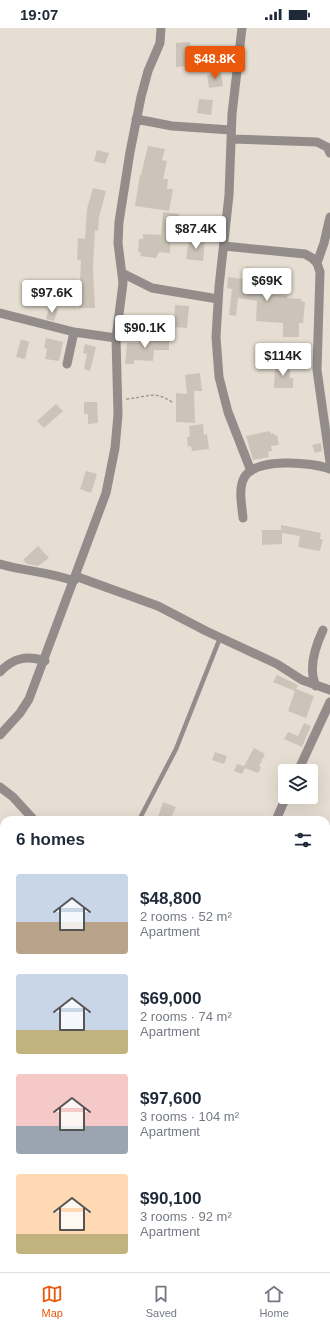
<!DOCTYPE html>
<meta charset="utf-8">
<style>
body{margin:0;font-family:Helvetica,sans-serif;background:#f6f6f7;color:#1f2937;height:100vh;display:flex;flex-direction:column;font-size:15px;white-space:nowrap}
*{box-sizing:border-box;margin:0}
p{font-size:13px;color:#747a83}
.icon{flex:none;width:22px;height:22px;fill:none;stroke:currentColor;stroke-width:2;stroke-linecap:round;stroke-linejoin:round}
.map{position:relative;flex:1;overflow:hidden}
.sheet{position:absolute;left:0px;top:788px;width:330px;height:456px;display:flex;flex-direction:column;background:#fff;border-radius:12px 12px 0 0;box-shadow:0 4px 16px #0002}
.sheet>*{flex:none}
.tools{position:absolute;left:278px;top:736px;display:grid;gap:8px}
.tools a{display:grid;place-items:center;width:40px;height:40px;border-radius:4px;background:#fff;box-shadow:0 4px 16px #0002;font-size:20px}
.price{position:absolute;translate:-50% -34px;padding:0 9px;border-radius:4px;background:#fff;color:#222;font-size:13px;line-height:26px;filter:drop-shadow(0 1px 2px #0008)}
.price::after{content:'';position:absolute;left:50%;top:24px;width:12px;height:9px;margin-left:-6px;background:inherit;clip-path:polygon(0 0,100% 0,50% 100%)}
.price.active{background:#ea580c;color:#fff}
ul{padding:0;list-style:none}
li{display:flex;align-items:center;gap:12px;height:100px;padding:0 16px}
li span{display:grid;place-items:center;flex:none;width:112px;height:80px;border-radius:4px;color:#555}
li>.icon{margin-inline-start:auto}
span .icon{width:48px;height:48px;fill:#fffc;stroke-width:1}
li b{font-size:17px}
h2{display:flex;justify-content:space-between;align-items:center;height:48px;padding:0 16px;font-size:17px}
.status{display:flex;justify-content:space-between;align-items:center;height:28px;padding:0 20px;background:#fff;direction:ltr}
.status svg{height:11px;fill:currentColor}
.tab-bar{display:flex;justify-content:space-around;align-items:center;height:56px;border-top:1px solid #e0e1e3;background:#fff;font-size:11px;color:#747a83}
.tab-bar a{display:grid;justify-items:center;gap:2px}
.tab-bar .active{color:#ea580c}
.map>svg:first-child{display:block}
.building{fill:#ccc4b8}
.lines{fill:none;stroke-linecap:round;stroke-linejoin:round}
.path{stroke:#a39c93;stroke-width:1.5;stroke-dasharray:3 2;stroke-linecap:butt}
.lane{stroke:#938c8b;stroke-width:4.5}
.street{stroke:#938c8b;stroke-width:9}
</style>
<div class="status"><b>19:07</b><svg viewBox="0 0 49 12"><path d="M0 12V9h3v3zM5 12V6h3v6zM10 12V3h3v9zM15 12V0h3v12zM26 1h20v11H26zM47 4h2v5h-2z"/></svg></div>
<div class="map">
<svg width="330" height="1244" viewBox="0 0 330 1244">
<rect width="100%" height="100%" fill="#e6ded2"/>
<path class="building" d="M190,14L191,38L176,39V15Z
M221,45L223,58L209,60L207,47Z
M199,71L213,72L211,87L197,85Z
M148,118L165,121L162,132L167,133L163,151H168L167,161H173L169,183L135,178L140,147H141Z
M97,122L109,125L105,136L94,133Z
M93,160L106,163L99,189L98,203L95,202L93,240L95,280H79L81,232H77L78,210L85,211L87,181Z
M163,184L179,186L177,206L171,205L170,225L159,224L156,230L140,228L141,224H138L139,211H143V206L161,207Z
M189,211L205,212L203,233L186,231Z
M246,239L258,241L260,250L269,251L267,266L287,268V270L301,271V273L305,274L303,295H299V309H283V295L256,293L257,273L238,270L236,288L229,287L232,261L227,260L228,249L242,251Z
M175,277L189,278L187,300L174,299Z
M50,278L58,281L54,293L46,291Z
M140,307L169,310V322H154L153,333L134,332V336H125L127,315H139Z
M46,310L63,314L59,333L45,331L47,321L44,320Z
M21,311L29,314L25,331L16,329Z
M85,316L96,319L90,343L84,341L87,326L83,325Z
M275,337H290V350H293V360H274Z
M200,345L202,363H194L195,395L176,394V365L187,366L185,347Z
M84,374H97L98,395L88,396V386H84Z
M56,376L63,383L44,400L37,393Z
M203,396L204,407L207,406L209,421L192,423L191,418L188,419L187,409H190L189,398Z
M270,403L271,406L274,405L275,408L277,407L279,417L271,418L272,423L268,424L269,429L253,432L246,408Z
M321,415L322,423L315,425L312,417Z
M86,443L97,446L91,465L80,461Z
M281,497L321,505L320,511H323L320,523L298,519L300,508L282,505V516L262,517V502H281Z
M38,518L49,530L38,538L27,536L23,532Z
M277,647L298,657L296,661L314,668L306,690L288,683L295,663L273,654Z
M304,695L311,698L302,719L284,711L288,704L298,708Z
M254,720L265,726L259,738L261,739L258,745L245,740L242,746L234,743L237,736L244,738Z
M215,724L227,728L224,736L212,732Z
M163,774L176,779L170,792H157Z"/>
<g class="lines">
<path class="path" d="M126,371C145,370 155,361 173,375
M326,908L330,909"/>
<path class="lane" d="M139,792L176,721L220,610"/>
<path class="street" d="M242,0L232,86L229,167L219,259L216,309L219,349L228,384L251,443
M136,91L172,98L231,102
M231,111L317,114L327,119L330,125
M224,218L305,226L312,230L317,235L320,244L317,342L330,434
M317,235L324,215L330,189
M122,245L152,260L218,271
M0,285L74,304L116,310
M67,336L74,304
M243,490C242,478 238,461 244,450C255,429 312,434 330,441
M0,536C24,543 50,544 74,553
M75,548L158,578L206,603L277,636L302,652L330,662
M0,644C13,630 26,627 45,633
M316,658C308,641 315,619 323,602
M0,707L20,685L29,671L106,465L115,420L118,387L116,310L123,255L118,215L119,194L130,124L141,69L148,43L160,15L161,0
M298,743L330,674
M0,759L13,769L34,792
M276,792L286,769
M0,946L4,951
M326,976L330,972
M326,1015H330
M326,1126L330,1130
M263,1240L267,1244
M37,1244L42,1240
M289,1244L294,1240"/>
</g>
</svg>
<div class="tools">
<a><svg class="icon" aria-label="layers" viewBox="0 0 24 24"><path d="M12 4l9 5-9 5-9-5zM3 14l9 5 9-5"/></svg></a>
</div>
<b class="price active" style="left:215px;top:52px">$48.8K</b>
<b class="price" style="left:196px;top:222px">$87.4K</b>
<b class="price" style="left:267px;top:274px">$69K</b>
<b class="price" style="left:52px;top:286px">$97.6K</b>
<b class="price" style="left:145px;top:321px">$90.1K</b>
<b class="price" style="left:283px;top:349px">$114K</b>
<section class="sheet">
<h2>6 homes<svg class="icon" aria-label="filters" viewBox="0 0 24 24"><path d="M4 7h16M4 17h16"/><circle cx="9" cy="7" r="2"/><circle cx="15" cy="17" r="2"/></svg></h2>
<ul>
<li><span style="background:linear-gradient(#c9d6e8 60%,#b9a48a 0)"><svg class="icon" aria-label="home" viewBox="0 0 24 24"><path d="M3 11l9-7 9 7M6 9v11h12V9"/></svg></span><div><b>$48,800</b><p>2 rooms · 52 m²</p><p>Apartment</p></div></li>
<li><span style="background:linear-gradient(#c9d6e8 70%,#c2b280 0)"><svg class="icon" aria-label="home" viewBox="0 0 24 24"><path d="M3 11l9-7 9 7M6 9v11h12V9"/></svg></span><div><b>$69,000</b><p>2 rooms · 74 m²</p><p>Apartment</p></div></li>
<li><span style="background:linear-gradient(#f6c9c9 65%,#9aa5b1 0)"><svg class="icon" aria-label="home" viewBox="0 0 24 24"><path d="M3 11l9-7 9 7M6 9v11h12V9"/></svg></span><div><b>$97,600</b><p>3 rooms · 104 m²</p><p>Apartment</p></div></li>
<li><span style="background:linear-gradient(#ffd9b3 75%,#c2b280 0)"><svg class="icon" aria-label="home" viewBox="0 0 24 24"><path d="M3 11l9-7 9 7M6 9v11h12V9"/></svg></span><div><b>$90,100</b><p>3 rooms · 92 m²</p><p>Apartment</p></div></li>
</ul>
</section>
</div>
<nav class="tab-bar">
<a class="active"><svg class="icon" aria-label="map" viewBox="0 0 24 24"><path d="M3 6l6-2 6 2 6-2v14l-6 2-6-2-6 2zM9 4v14M15 6v14"/></svg>Map</a>
<a><svg class="icon" aria-label="saved" viewBox="0 0 24 24"><path d="M7 4h10v16l-5-4-5 4z"/></svg>Saved</a>
<a><svg class="icon" aria-label="home" viewBox="0 0 24 24"><path d="M3 11l9-7 9 7M6 9v11h12V9"/></svg>Home</a>
</nav>
